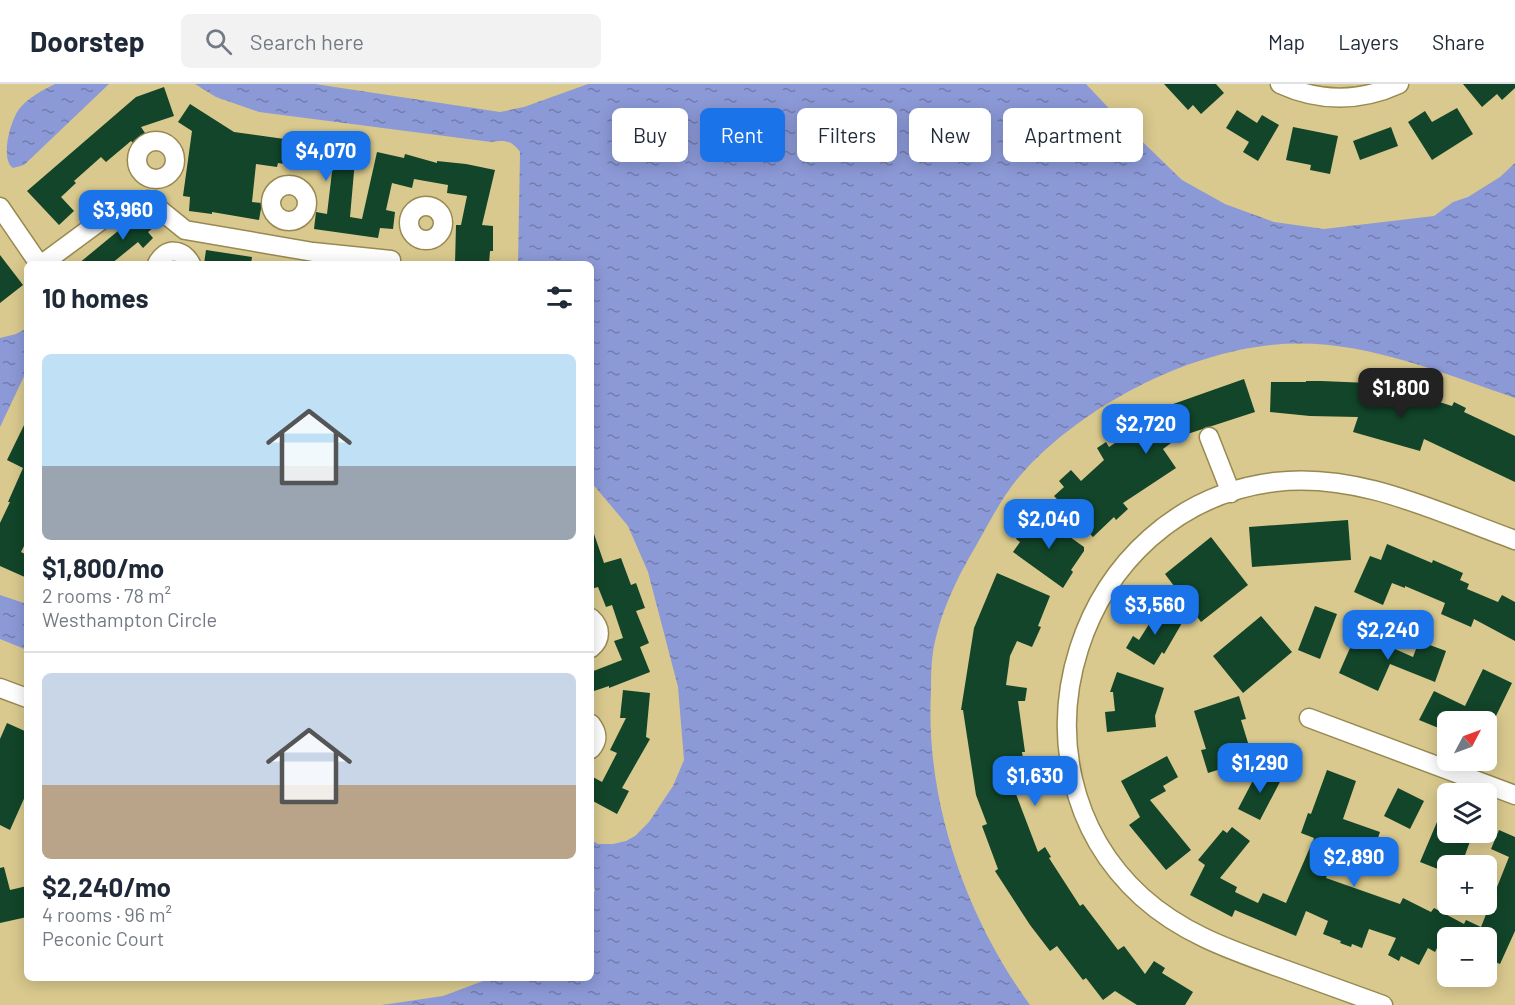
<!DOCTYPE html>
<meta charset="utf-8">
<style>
body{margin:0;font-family:Barlow,sans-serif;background:#f2f2f3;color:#1f2937;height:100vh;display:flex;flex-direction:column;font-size:22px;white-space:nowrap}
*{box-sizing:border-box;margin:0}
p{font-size:20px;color:#747a83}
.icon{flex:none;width:33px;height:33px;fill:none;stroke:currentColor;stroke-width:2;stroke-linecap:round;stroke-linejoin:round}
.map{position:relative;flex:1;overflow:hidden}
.panel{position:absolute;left:24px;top:177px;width:570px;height:720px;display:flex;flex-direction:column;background:#fff;border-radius:9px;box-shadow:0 3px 15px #0003}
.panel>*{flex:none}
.top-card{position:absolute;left:612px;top:24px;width:570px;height:54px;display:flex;gap:12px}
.needle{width:39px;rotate:49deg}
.controls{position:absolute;left:1437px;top:627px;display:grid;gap:12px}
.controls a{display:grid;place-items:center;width:60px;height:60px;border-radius:9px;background:#fff;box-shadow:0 3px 15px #0003;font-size:30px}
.price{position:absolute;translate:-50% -51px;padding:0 14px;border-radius:12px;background:#1a73e8;color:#fff;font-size:20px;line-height:39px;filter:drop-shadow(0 2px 3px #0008)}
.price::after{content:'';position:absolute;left:50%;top:36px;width:18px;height:14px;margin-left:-9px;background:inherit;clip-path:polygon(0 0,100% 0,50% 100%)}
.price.active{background:#222;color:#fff}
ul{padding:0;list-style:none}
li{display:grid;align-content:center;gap:12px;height:318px;padding:0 18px}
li+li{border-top:2px solid #e0e1e3}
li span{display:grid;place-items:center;height:186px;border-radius:9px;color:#555}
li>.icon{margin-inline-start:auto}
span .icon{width:108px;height:108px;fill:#fffc;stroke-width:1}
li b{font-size:26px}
h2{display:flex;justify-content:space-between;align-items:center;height:72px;padding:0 18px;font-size:26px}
.chip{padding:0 21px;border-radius:9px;background:#fff;box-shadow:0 3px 15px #0003;font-size:21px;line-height:54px}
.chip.active{background:#1a73e8;color:#fff}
header{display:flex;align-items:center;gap:36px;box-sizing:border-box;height:84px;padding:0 30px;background:#fff;border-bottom:2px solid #e0e1e3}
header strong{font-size:28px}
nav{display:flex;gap:33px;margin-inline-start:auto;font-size:21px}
.search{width:420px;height:54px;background:#f2f2f3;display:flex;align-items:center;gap:15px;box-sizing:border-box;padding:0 21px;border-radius:9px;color:#747a83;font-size:22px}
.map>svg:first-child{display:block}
.water{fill:url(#water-ripples)}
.building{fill:#124529}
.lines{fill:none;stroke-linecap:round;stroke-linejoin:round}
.minor-casing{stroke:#988950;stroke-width:21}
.minor{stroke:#fff;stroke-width:18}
</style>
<header>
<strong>Doorstep</strong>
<div class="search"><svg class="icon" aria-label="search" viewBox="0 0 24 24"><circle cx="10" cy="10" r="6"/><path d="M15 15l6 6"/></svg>Search here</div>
<nav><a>Map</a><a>Layers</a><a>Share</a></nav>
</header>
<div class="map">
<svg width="1515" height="921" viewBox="0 0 1515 921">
<defs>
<pattern id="water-ripples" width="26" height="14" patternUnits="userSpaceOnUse" patternTransform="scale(1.5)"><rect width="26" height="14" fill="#8c99d7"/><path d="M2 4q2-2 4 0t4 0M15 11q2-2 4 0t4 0" fill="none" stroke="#727cad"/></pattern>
</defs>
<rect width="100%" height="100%" fill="#d9c98e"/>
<path class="water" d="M55,0H109L24,81L13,84C0,76 10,36 20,24C29,13 43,6 55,0Z
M195,0H315L500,28L524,23L588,0H1086L1120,36L1182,96L1225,120L1274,138L1324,145L1434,132L1453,118L1468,113L1500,93L1515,79V314C1436,287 1356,252 1271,261C1184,270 1086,321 1026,385C1006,406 991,435 977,460C957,494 940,528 933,568C931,581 931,594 931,607C925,717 966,833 1030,921H382L443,912L491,894H591V816L595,806L591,792V756L598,760H613L626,757L635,752L649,738L673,702L684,676L678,603L648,488L628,442L591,398V180H518L520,68C512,56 504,56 491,58L259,28L216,13Z
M27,244V286L0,343V254L16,250Z
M0,511L27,520V566L0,555Z"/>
<path class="building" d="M1164,0H1216L1224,9L1201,30L1193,21L1188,26Z
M1463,0H1515V4L1502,16L1497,10L1482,23Z
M164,3L174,32L141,43L145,49L133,59L131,57L106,78L101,73L74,97L76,99L61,113L74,127L59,141L27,107L136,13Z
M190,20L234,48L356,65L350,133L362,135L377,68L404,74L405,70L437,79V77L466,80L495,86L482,141L493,142V167H490L489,180H455L456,141H461L467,112L447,109L448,101L414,95L412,104L392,99L386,126L395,128L393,145L380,144L378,154L314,145L316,128L327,130L332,88L278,79L277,83L256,80L252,118L262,119L259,136L212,128V130L189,127L190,113L183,112L192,47L178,38Z
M1457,24L1473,50L1432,76L1408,38L1425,27L1432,38Z
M1237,26L1257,39L1262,31L1279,41L1258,77L1243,68L1249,58L1226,44Z
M1293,43L1338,52L1330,90L1310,86L1311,81L1286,76Z
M1391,43L1398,62L1360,76L1353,57Z
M146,129L158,140L148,148L153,154L143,164L138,158L111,180H78L124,142L122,140L125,138Z
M206,166L252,173L251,180H204Z
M0,171L23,201L0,219Z
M1244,295L1255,328L1169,356L1171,359L1163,365L1176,384L1123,419L1128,425L1116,436L1114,433L1093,453L1054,412L1064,403L1059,397L1071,386L1081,397L1104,376L1097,364L1106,358L1109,363L1145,339L1143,336L1159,325Z
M1370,296L1452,322L1454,318L1466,324L1464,328L1515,352V398L1424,355L1420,367L1353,348L1358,333L1310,332L1270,328L1271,298H1306V297H1321L1369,299Z
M27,335V456L21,468L27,471V494L0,482V439L10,418H8L23,384L7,376Z
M1035,428L1084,463V467L1071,486L1073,488L1063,504L1013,468L1020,458L1016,455Z
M1348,436L1351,476L1252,483L1249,443Z
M591,447H593L604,479L621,474L631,501L636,499L645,524L636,527L649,559L640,563L650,588L609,604V602L591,608V588L622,576L614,557L623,554L612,521L606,523L598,503L591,505Z
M1211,453L1248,501L1201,538L1165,490Z
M1387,460L1432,479L1433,476L1463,489L1460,496L1469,500L1467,505L1498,518L1502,511L1515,518V557L1474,535L1471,543L1441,530L1445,519L1405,502V504L1392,499L1383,521L1354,508L1370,472L1381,476Z
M997,489L1050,512L1038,542L1041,543L1032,563L1017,557L1010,572L1006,601L1027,604L1025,617H1018L1025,668H1022L1024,681L1006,684L1038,768L1045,763L1051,773L1049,774L1080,822L1083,820L1118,866L1124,862L1145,890L1154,877L1165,884L1162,889L1193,908L1185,921H1137L1115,907L1103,916L1086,894L1083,896L1057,862L1050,867L1030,841L995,787L998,785L982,742L987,740L976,711L963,626H961L974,544Z
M1152,521L1182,539L1164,570L1162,568L1154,581L1126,564L1133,552L1139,556L1151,537L1145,533Z
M1315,522L1337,530L1320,575L1298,566Z
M1261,532L1292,568L1243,609L1213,572Z
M1357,548L1413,573L1419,557L1446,567L1435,598L1390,580L1378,607L1339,589Z
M1483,585L1512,599L1493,638H1448L1446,647L1419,636L1434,607L1465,622Z
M1117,588L1164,604L1155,632L1156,643L1107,648L1105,628L1115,627L1113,608H1110Z
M623,606L650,609L646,653L650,655L622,704L629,707L617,730L591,716V692L602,698L617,669L610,666L626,634H620Z
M1239,612L1246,635L1241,636L1253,675L1208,689L1201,666L1206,665L1194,627Z
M7,639L27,648V708L10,746L0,741V655Z
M1167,672L1178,693L1163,702L1166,707L1150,716L1191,766L1166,786L1129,741L1140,733L1121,697Z
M1260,683L1282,694L1260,736L1238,725Z
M1327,686L1356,697L1343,735L1380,748L1369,780L1331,767L1322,788L1327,791L1326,794L1400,820L1403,814L1431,828L1434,824L1464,840L1466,836L1481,843L1509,773L1491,765L1499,746L1515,753V847L1500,880L1486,874V854H1442L1435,868L1428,864L1419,881L1401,872L1399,877L1388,871L1396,854L1369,845L1362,864L1352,860L1351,863L1340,859L1341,857L1323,850L1328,837L1306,827L1296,852L1235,826L1232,833L1190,811L1205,781L1198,776L1223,746L1227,749L1232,743L1250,757L1220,794L1237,803L1235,808L1258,819L1263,809L1286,819L1314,754L1301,749L1308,729L1311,730Z
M1398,704L1424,717L1410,745L1384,732Z
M1437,738L1448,742V748H1463L1472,752L1461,782H1448V789L1420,778Z
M4,783L10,806L27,802V833L0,839V784Z"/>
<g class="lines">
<g class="minor-casing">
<path id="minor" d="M1280,0C1319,18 1360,18 1399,0
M137 76a19 19 0 1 1 38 0a19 19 0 1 1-38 0Z
M271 119a18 18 0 1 1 36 0a18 18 0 1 1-36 0Z
M409 139a17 17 0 1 1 34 0a17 17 0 1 1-34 0Z
M0,123L39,180
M42,180L103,135L148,116L185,146L313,168L391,176
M157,180C165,163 183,164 191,180
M1209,353L1231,409
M591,534C601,543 602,555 591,564
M0,604L27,614
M1309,634L1515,711
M591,640C598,649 598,657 591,665
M1383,921C1348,908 1313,896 1278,883C1228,865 1182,849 1142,813C995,679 1077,422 1275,398C1359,388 1437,428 1515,456"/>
</g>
<use href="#minor" class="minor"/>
</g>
</svg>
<div class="controls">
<a><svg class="needle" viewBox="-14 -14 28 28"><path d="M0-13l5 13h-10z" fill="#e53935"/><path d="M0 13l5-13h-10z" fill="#747a83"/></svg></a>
<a><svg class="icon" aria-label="layers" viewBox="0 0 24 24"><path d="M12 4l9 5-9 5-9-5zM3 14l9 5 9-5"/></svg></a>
<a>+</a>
<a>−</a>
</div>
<b class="price" style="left:326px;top:98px">$4,070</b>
<b class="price" style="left:123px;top:157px">$3,960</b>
<b class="price active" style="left:1401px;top:335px">$1,800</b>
<b class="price" style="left:1146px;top:371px">$2,720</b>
<b class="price" style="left:1049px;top:466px">$2,040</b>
<b class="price" style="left:1155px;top:552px">$3,560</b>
<b class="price" style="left:1388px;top:577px">$2,240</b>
<b class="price" style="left:1260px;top:710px">$1,290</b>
<b class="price" style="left:1035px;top:723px">$1,630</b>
<b class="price" style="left:1354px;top:804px">$2,890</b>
<div class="top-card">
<a class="chip">Buy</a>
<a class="chip active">Rent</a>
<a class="chip">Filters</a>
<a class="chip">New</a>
<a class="chip">Apartment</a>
</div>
<section class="panel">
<h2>10 homes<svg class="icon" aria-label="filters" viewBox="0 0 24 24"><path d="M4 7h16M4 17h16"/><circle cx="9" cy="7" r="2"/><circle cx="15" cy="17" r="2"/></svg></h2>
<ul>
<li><span style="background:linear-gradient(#bfe0f5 60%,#9aa5b1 0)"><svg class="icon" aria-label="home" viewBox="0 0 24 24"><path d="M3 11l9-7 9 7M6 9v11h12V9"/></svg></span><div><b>$1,800/mo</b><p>2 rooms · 78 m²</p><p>Westhampton Circle</p></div></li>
<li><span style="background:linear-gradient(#c9d6e8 60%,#b9a48a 0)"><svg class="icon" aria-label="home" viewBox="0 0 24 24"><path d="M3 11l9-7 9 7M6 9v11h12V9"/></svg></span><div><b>$2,240/mo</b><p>4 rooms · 96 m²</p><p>Peconic Court</p></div></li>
</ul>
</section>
</div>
